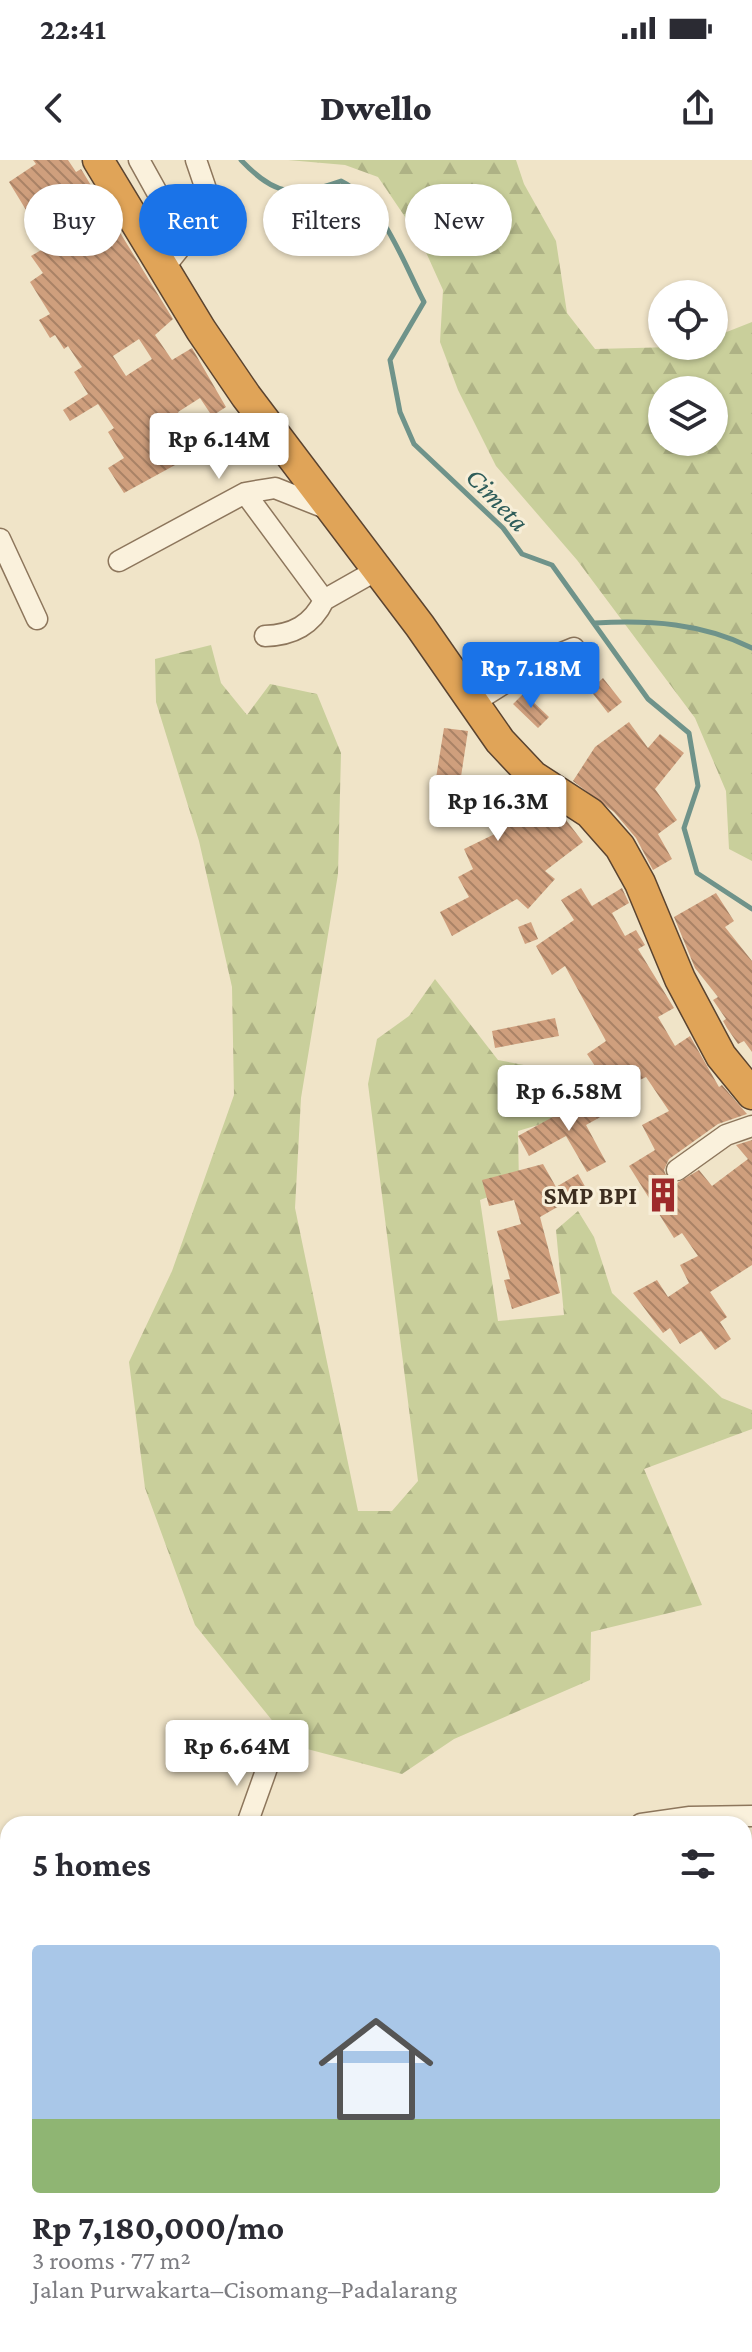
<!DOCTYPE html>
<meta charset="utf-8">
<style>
body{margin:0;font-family:"Crimson Pro",serif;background:#f2f2f3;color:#2b2b33;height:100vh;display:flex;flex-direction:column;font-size:30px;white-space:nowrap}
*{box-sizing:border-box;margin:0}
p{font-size:26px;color:#7c7c81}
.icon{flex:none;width:44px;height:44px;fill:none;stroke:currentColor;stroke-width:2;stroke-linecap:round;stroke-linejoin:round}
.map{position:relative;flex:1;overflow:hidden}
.panel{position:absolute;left:0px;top:1656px;width:752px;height:536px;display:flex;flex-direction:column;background:#fff;border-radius:24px 24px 0 0;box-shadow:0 2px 6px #0004}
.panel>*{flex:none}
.banner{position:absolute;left:24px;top:24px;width:704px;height:72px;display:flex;gap:16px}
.controls{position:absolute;left:648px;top:120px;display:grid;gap:16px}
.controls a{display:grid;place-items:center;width:80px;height:80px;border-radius:50%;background:#fff;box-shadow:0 2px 6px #0004;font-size:40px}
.price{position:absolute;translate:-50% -68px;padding:0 18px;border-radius:8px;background:#fff;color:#222;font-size:26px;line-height:52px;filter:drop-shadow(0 2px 4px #0008)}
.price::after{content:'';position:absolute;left:50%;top:48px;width:24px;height:18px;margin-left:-12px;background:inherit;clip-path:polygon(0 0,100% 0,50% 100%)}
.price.active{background:#1a73e8;color:#fff}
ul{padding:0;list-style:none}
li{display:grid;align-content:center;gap:16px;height:424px;padding:0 32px}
li span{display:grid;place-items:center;height:248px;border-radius:8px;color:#555}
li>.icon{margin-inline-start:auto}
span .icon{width:144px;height:144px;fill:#fffc;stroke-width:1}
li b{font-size:34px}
h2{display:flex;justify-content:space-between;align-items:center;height:96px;padding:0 32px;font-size:34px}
.pill{padding:0 28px;border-radius:36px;background:#fff;box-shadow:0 2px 6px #0004;font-size:28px;line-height:72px}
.pill.active{background:#1a73e8;color:#fff}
.status{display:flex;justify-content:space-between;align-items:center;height:56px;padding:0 40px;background:#fff;direction:ltr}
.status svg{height:22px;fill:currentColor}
header{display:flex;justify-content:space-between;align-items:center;height:104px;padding:0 32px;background:#fff;font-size:36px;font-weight:800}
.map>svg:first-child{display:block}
.forest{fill:url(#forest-firs);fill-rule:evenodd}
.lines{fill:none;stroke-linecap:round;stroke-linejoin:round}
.stream{stroke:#6f938a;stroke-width:5}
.building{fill:url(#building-back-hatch);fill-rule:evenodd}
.minor-casing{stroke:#8d765c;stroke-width:23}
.highway-casing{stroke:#5b4430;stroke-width:33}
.path{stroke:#8d765c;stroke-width:3;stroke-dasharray:6 4;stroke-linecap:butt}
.minor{stroke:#faf1dc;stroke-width:20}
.highway{stroke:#e0a458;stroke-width:30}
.labels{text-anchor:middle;stroke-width:6;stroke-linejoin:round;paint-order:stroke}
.poi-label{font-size:26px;font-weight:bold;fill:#3d2e20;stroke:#f7eed8;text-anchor:end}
.water-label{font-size:28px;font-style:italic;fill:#2f5d5a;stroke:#f7eed8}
</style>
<div class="status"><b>22:41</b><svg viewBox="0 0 49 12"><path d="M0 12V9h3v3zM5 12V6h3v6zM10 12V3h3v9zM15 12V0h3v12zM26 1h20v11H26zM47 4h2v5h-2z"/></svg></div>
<header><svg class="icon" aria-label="back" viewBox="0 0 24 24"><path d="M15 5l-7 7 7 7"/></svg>Dwello<svg class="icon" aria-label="share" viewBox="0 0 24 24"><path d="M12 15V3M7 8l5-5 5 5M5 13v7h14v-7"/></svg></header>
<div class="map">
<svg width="752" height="2192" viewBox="0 0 752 2192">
<defs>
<pattern id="forest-firs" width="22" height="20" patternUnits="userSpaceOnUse" patternTransform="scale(2)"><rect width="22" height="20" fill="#c9cf9b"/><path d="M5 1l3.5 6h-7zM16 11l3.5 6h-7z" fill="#aeb285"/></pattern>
<pattern id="building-back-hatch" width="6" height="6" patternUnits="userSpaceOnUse" patternTransform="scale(2)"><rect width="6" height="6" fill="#cf9f7d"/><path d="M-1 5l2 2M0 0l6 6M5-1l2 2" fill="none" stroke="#a98266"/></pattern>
</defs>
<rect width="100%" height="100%" fill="#f0e4c8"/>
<path class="forest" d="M288,0H516L524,24L556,81L567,153L595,189L714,186V177L752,162V701L729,689L726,631L695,558L577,400L496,306L458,230L440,182L443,130L420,79L378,17L345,5ZM662,230H714V282H662Z
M211,485L221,523L247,555L270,524L317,534L341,593L338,714L301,938L295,1048L358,1351H392L418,1321L368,924L377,879L409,856L435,819L498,900L587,917L572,955L518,971L519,1025L480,1040L498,1161L564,1155L556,1070L578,1051L594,1077L612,1133L722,1238L752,1250V1269L644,1309L702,1445L591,1472L590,1520L454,1579L402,1614L292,1585L195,1465L145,1328L129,1202L172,1111L234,935L232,827L199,681L156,542L155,499Z
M8,1929V2184H679L697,2192H0V1932Z"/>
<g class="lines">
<path class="stream" d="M241,0C276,37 295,37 341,21C383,42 403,102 424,142L390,200L400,252L414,284L503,368L522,394L552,405L648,539L689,573L698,626L684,668L697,713L752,749
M595,463C650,460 702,463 752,488"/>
</g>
<path class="building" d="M33,0H68L76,12L81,9L173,159L155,175L172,200L192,188L226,247L212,256L200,238L178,252L201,297L190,304L186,299L124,333L108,308L124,298L108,272L114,268L98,244L70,261L63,250L88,234L74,212L82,207L68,186L64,189L55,175L50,178L39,160L50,154L30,122L43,113L31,96L48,86L9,22L36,4ZM139,179L152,199L126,216L113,196Z
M603,518L622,542L608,553L590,530Z
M524,533L549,557L538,568L513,544Z
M629,562L648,588L660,574L684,593L655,629L677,660L658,674L672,699L653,710L636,678L614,652L573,621L595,587Z
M444,568L468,571L460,623L493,629L487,666L509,636L543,658L550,649L566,660L583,682L545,711L555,719L528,749L517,739L452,776L440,752L469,737L458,717L473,709L464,689L505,669L442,659L445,638L433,637Z
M581,728L592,746L622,728L629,743L612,753L625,776L636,770L645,785L638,789L674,848L658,857L675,886L690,876L719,927L722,925L747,954L718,964L669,999L664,1010L667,1018L677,1023L699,1010L712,1026L748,999L736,985L752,980V1105L710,1132L727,1157L720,1162L731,1179L715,1190L701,1171L680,1184L670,1168L663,1173L633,1133L657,1120L668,1137L689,1123L680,1105L698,1096L682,1073L674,1078L629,1006L655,990L642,965L669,951L646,917L600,939L590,921L601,915L587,894L606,881L565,806L552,815L536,786L574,760L561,740Z
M716,733L734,761L725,767L752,801V892L744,881L738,884L727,868L723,861L726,859L713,840L718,837L695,808L674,757Z
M531,762L538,779L525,784L518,767Z
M555,858L559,876L495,888L492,871Z
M593,935L604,955L586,965L606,1002L587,1012L566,976L529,996L518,976Z
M543,1004L556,1027L578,1014L587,1030L540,1057L560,1133L512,1149L504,1120L510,1119L497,1071L521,1064L514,1040L489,1046L482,1020Z"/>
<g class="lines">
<g class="minor-casing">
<path id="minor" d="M139,0L184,81
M163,109L207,54L209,38L196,0
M245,333L324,440C312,465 293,475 265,476
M0,379L37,459
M119,401L245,333L275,328L328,349
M324,440L377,410
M473,543L535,504L574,488
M677,1010L726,975L752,966
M247,1664L267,1608
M641,1664L690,1657L752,1656
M744,1939L750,1933
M744,2101L752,2106"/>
</g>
<g class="highway-casing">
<path id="highway" d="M98,0L201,170L246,236L420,466L500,581L533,616L590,653L620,687L640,723L680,819L721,896L752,934"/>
</g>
<path class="path" d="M515,2192L519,2184"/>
<use href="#minor" class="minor"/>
<use href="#highway" class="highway"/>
</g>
<defs>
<g id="building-bare" transform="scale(2.76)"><path d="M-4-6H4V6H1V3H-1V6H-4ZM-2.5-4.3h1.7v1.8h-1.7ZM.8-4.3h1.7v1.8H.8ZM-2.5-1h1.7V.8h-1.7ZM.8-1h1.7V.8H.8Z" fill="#9e2a2b" stroke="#f7eed8" stroke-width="2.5" paint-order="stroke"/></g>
</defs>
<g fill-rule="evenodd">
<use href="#building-bare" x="663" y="1035"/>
</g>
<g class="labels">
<g class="poi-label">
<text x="637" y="1044">SMP BPI</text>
</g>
<g class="water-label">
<text transform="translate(498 339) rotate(46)" y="10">Cimeta</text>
</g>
</g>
</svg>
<div class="controls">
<a><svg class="icon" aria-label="locate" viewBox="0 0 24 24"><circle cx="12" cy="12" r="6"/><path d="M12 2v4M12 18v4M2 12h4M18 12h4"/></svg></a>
<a><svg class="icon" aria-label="layers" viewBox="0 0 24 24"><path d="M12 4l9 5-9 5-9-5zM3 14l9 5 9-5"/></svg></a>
</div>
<b class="price" style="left:219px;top:321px">Rp 6.14M</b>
<b class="price active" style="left:531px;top:550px">Rp 7.18M</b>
<b class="price" style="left:498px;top:683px">Rp 16.3M</b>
<b class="price" style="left:569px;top:973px">Rp 6.58M</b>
<b class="price" style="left:237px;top:1628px">Rp 6.64M</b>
<div class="banner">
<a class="pill">Buy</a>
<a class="pill active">Rent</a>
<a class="pill">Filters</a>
<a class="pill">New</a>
</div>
<section class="panel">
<h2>5 homes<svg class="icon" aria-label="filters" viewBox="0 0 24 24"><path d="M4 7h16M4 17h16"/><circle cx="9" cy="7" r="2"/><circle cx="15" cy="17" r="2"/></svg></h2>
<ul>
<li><span style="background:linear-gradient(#a9c7e8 70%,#8fb573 0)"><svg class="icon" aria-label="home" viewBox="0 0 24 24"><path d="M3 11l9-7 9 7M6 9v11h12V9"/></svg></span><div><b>Rp 7,180,000/mo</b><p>3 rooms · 77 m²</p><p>Jalan Purwakarta–Cisomang–Padalarang</p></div></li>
</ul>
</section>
</div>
